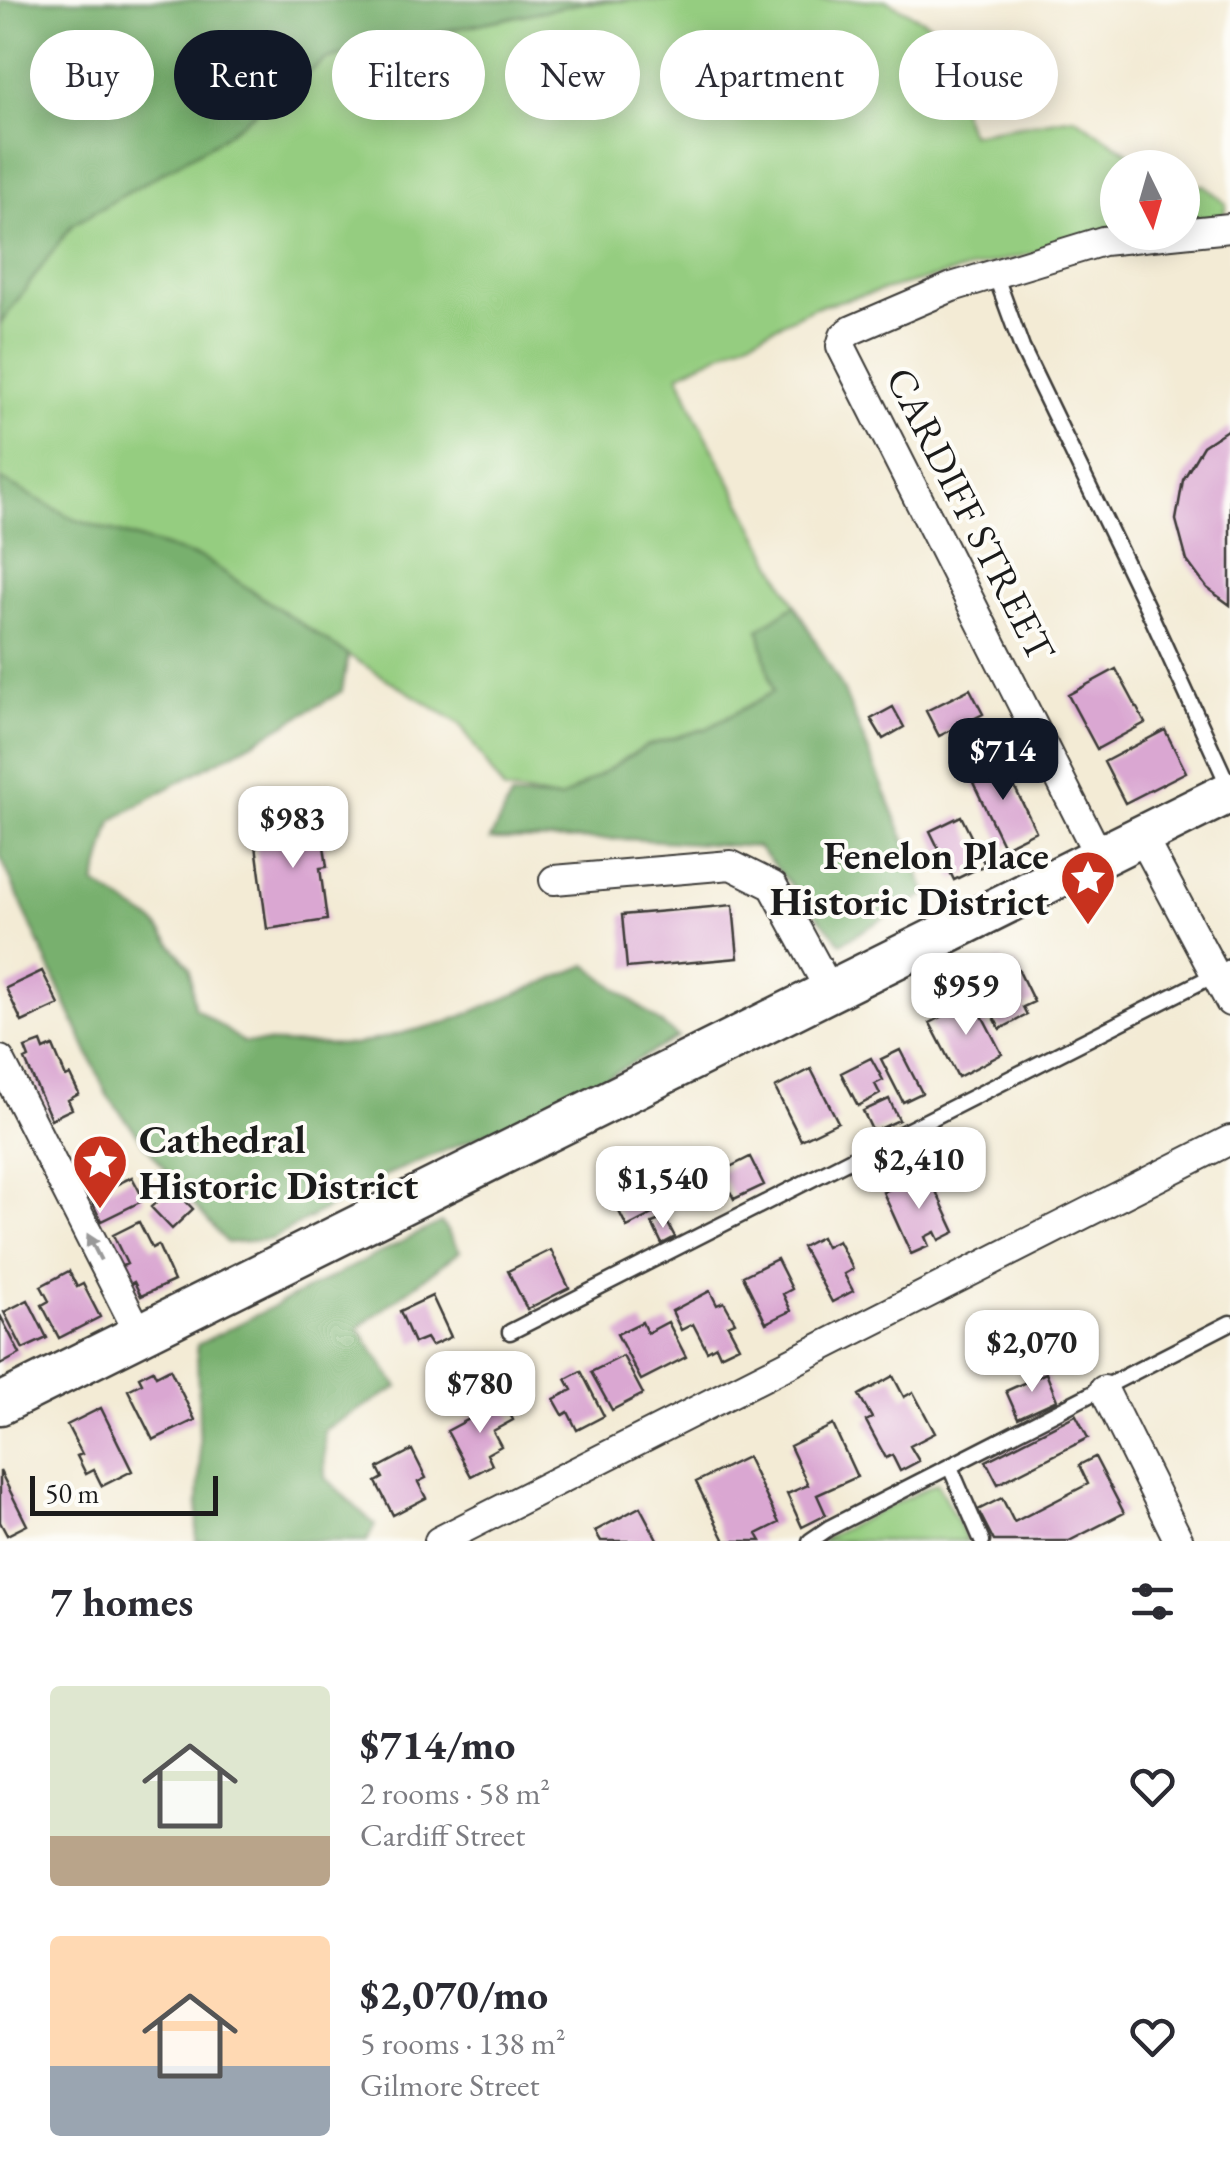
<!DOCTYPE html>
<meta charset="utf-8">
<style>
body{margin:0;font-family:"EB Garamond",serif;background:#f2f2f3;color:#2b2b33;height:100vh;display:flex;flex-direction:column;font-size:38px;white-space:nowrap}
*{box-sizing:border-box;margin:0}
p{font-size:32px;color:#7c7c81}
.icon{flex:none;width:55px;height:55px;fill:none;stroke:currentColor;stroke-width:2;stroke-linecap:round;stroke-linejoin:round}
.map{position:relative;height:1541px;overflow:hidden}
.side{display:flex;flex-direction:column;background:#fff;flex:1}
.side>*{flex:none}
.hud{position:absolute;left:30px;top:30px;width:1170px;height:90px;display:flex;gap:20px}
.needle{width:65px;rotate:175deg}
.buttons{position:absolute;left:1100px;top:150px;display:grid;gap:20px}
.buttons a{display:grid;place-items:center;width:100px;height:100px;border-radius:50%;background:#fff;box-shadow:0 5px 25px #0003;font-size:50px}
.scale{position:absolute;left:30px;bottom:25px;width:188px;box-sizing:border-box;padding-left:10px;border:5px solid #1c1c1c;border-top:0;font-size:28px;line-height:35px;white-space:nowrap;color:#1c1c1c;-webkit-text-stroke:8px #fdfcf7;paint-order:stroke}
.price{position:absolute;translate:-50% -85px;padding:0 22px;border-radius:20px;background:#fff;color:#222;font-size:32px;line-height:65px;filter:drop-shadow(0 2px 5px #0008)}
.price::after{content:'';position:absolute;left:50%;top:60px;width:30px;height:22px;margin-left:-15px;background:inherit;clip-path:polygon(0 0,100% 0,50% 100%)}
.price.active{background:#111827;color:#fff}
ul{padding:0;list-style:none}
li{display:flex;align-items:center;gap:30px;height:250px;padding:0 50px}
li span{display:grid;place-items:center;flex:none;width:280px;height:200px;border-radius:10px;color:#555}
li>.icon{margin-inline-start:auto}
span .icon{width:120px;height:120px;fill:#fffc;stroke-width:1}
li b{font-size:42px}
h2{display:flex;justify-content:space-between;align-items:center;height:120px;padding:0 50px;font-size:42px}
.pill{padding:0 35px;border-radius:45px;background:#fff;box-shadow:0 5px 25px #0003;font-size:35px;line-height:90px}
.pill.active{background:#111827;color:#fff}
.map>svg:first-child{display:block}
.green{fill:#95cd80;stroke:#58744e;stroke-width:2.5}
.forest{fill:#78b06e;stroke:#4a6645;stroke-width:2.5}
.building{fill:#daa7d2}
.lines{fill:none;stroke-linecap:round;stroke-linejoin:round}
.lane-casing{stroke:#3c3b38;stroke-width:19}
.street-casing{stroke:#3c3b38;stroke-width:32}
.secondary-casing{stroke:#3c3b38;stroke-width:45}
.lane{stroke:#fff;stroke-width:14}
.street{stroke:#fff;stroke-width:28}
.secondary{stroke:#fff;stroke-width:40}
.oneway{fill:#999}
.labels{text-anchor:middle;stroke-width:8;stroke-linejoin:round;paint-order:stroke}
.street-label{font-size:40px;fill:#1c1c1c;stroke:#fdfcf7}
.poi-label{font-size:40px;font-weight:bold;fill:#1c1c1c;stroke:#fdfcf7;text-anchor:end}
</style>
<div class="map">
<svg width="1230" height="1541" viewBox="0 0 1230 1541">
<rect width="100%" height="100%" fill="#fdfcf7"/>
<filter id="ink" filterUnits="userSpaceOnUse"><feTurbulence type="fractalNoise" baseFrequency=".01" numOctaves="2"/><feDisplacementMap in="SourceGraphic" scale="20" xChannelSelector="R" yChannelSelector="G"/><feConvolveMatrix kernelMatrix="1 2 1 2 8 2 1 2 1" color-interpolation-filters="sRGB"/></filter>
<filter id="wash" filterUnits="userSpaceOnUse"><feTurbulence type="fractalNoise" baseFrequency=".0048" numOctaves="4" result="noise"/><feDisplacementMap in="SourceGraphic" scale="40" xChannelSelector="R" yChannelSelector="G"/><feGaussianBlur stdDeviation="2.25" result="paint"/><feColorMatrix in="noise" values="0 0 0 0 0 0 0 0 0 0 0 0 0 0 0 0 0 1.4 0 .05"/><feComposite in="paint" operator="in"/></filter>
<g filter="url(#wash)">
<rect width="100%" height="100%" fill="#f3ebd5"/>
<path class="green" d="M628,0H885L930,24L970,134L1074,117L1151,167L1118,168V232L815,307L679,374L697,418L795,605L759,629L773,692L708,728L646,746L560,799L504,791L460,724L348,655L204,559L76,520L0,479V324L72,225L217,141L325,60L429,34L582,3Z
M1204,185L1226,204L1222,222L1183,227V187Z
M937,1483L967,1541H819Z"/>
<path class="forest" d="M0,0H628L582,3L429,34L325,60L217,141L72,225L0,324Z
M0,479L76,520L204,559L348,655L342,691C267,738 187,774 112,821L95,884L154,922L190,968L194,1007L243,1042L354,1045L448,1022L587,965L678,1037L566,1100L386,1175L272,1239L227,1243L173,1180L107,1095L0,856Z
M795,605L843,689L927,894L841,943L758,847L627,839L490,840L511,797L560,799L646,746L708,728L773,692L759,629Z
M441,1222L460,1251L358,1328L398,1387L324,1430L325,1478L375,1525L367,1541H196L200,1464L197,1345Z"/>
<g id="blocks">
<path class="building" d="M1230,428V605L1207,588L1187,561L1176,520L1183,480L1203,446Z
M1116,669L1145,723L1097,749L1068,695Z
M970,689L983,714L939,736L926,711Z
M893,707L904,727L883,739L871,719Z
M1165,730L1186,772L1125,803L1104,762Z
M1001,759L1036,831L1004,847L969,774Z
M307,797L313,840L323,839L327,867L320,868L327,920L267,929L256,845L287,840L281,801Z
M961,816L985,865L954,880L930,831Z
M733,905L738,958L627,968L622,915Z
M1001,959L1005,968L1015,963L1034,1002L1023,1007L1027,1015L1000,1029L972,974Z
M42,971L59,1005L22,1022L6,988Z
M974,1000L1002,1054L958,1077L930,1023Z
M41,1042L44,1050L53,1046L66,1077L70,1075L79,1094L68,1100L72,1109L51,1119L25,1060L29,1058L25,1048Z
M900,1050L922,1093L903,1102L881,1059Z
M871,1058L883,1080L875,1084L880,1094L858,1106L841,1073Z
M811,1069L838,1122L801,1140L775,1088Z
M889,1099L899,1120L873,1132L863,1111Z
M750,1157L764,1185L734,1199L720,1172Z
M680,1159L697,1190L669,1204L653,1173Z
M632,1170L654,1213L627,1227L605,1184Z
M927,1172L955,1232L939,1240L935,1232L925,1237L929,1246L911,1254L883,1192Z
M132,1177L144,1200L101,1221L90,1197Z
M172,1187L193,1209L172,1229L151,1207Z
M665,1218L675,1237L662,1244L652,1223Z
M139,1222L152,1248L158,1245L174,1281L141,1296L134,1282L128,1285L120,1267L127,1264L113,1235Z
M821,1237L826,1247L838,1241L853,1269L844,1274L853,1291L832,1302L802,1247Z
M551,1250L569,1288L527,1309L508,1271Z
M777,1259L792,1289L783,1294L791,1311L766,1323L743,1276Z
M69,1271L77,1287L83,1284L100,1317L59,1338L42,1305L49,1301L41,1286Z
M710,1291L717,1305L724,1302L735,1322L728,1325L739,1346L720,1355L716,1346L707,1351L693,1324L681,1330L672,1311Z
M432,1296L451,1337L431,1346L426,1338L414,1343L400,1311Z
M28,1300L47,1338L23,1349L4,1312Z
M0,1315L20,1354L0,1365Z
M642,1322L647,1333L668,1322L686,1357L641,1380L617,1334Z
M623,1356L643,1394L612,1410L591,1372Z
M170,1369L195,1420L153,1440L128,1390L142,1383L139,1377L153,1370L156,1376Z
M581,1371L604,1416L577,1430L568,1412L563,1415L554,1399L572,1390L566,1379Z
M1046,1373L1057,1400L1018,1418L1006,1391Z
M893,1376L904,1397L913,1392L935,1433L910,1446L919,1461L900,1471L892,1455L886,1458L866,1421L872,1418L859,1395Z
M501,1396L513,1420L493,1431L501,1446L487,1454L492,1465L471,1476L447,1431L486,1410L483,1405Z
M101,1408L132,1471L102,1486L94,1470L86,1474L77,1456L82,1454L67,1425Z
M1076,1415L1088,1438L998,1484L986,1461Z
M833,1425L857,1477L817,1495L826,1515L802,1527L787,1494L808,1485L790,1446Z
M412,1450L426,1478L418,1482L426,1498L393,1515L376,1482L383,1478L378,1468Z
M747,1457L779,1523L757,1534L761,1541H725L696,1482Z
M1095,1457L1124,1513L1069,1541H994L978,1510L1002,1498L1014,1522L1088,1484L1079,1465Z
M0,1471L27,1525L7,1535L0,1522Z
M640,1507L658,1541H601L595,1531Z"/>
</g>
</g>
<g filter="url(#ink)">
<use href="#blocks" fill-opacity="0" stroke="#3c3b38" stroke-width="2.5"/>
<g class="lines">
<g class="lane-casing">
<path id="lane" d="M995,274L1022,348L1147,607L1230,789
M510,1332L1230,967
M950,1467L982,1541
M810,1541L829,1528L1230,1323"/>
</g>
<g class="street-casing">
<path id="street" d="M1142,837L1230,1002
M1100,858L841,346L844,336L852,330L952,287L1103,241L1230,228
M554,880L731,865L773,886L829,989
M0,1060L139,1333
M1104,1390L1179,1541
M439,1541L1230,1140"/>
</g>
<g class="secondary-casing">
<path id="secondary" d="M0,1404L1230,792"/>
</g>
<use href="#lane" class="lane"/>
<use href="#street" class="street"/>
<use href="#secondary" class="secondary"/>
</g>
<defs><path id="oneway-solid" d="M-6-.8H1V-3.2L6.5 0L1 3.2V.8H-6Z" transform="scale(2.5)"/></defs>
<use class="oneway" href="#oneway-solid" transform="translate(94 1247) rotate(-117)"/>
</g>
<defs>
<g id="sight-pin" transform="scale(2.875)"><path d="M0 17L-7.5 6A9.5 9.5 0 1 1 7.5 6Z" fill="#c8321e" stroke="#fdfcf7"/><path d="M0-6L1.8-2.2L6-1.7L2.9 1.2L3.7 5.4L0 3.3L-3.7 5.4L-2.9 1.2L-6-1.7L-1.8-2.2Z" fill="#fff"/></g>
</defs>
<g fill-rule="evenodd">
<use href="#sight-pin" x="1088" y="878"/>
<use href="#sight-pin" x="100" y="1162"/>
</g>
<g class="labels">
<g class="street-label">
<text transform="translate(971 514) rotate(63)" y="14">CARDIFF STREET</text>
</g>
<g class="poi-label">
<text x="1049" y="869">Fenelon Place<tspan x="1049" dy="46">Historic District</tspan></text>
<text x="139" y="1153" text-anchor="start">Cathedral<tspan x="139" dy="46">Historic District</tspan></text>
</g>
</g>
</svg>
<div class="buttons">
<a><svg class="needle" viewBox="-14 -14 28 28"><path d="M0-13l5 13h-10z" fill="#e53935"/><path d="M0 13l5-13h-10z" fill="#7c7c81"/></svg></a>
</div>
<div class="scale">50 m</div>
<b class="price active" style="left:1003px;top:803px">$714</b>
<b class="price" style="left:293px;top:871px">$983</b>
<b class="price" style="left:966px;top:1038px">$959</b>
<b class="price" style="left:919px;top:1212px">$2,410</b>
<b class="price" style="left:663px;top:1231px">$1,540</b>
<b class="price" style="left:1032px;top:1395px">$2,070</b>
<b class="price" style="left:480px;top:1436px">$780</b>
<div class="hud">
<a class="pill">Buy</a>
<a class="pill active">Rent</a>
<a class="pill">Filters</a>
<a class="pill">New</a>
<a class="pill">Apartment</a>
<a class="pill">House</a>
</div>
</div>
<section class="side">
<h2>7 homes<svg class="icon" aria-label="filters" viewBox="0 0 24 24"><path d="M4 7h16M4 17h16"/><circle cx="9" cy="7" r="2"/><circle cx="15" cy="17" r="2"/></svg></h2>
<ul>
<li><span style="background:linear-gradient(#dfe7d0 75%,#b9a48a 0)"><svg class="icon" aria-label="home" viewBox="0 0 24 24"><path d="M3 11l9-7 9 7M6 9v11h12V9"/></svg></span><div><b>$714/mo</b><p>2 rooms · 58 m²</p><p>Cardiff Street</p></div><svg class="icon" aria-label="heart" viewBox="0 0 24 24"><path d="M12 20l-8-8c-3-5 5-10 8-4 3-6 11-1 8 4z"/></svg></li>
<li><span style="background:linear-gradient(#ffd9b3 65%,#9aa5b1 0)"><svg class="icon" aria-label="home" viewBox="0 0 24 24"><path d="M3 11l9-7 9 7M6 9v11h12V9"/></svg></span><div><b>$2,070/mo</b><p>5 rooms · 138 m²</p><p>Gilmore Street</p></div><svg class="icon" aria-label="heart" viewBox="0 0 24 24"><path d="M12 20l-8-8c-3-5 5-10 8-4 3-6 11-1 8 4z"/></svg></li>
</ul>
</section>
